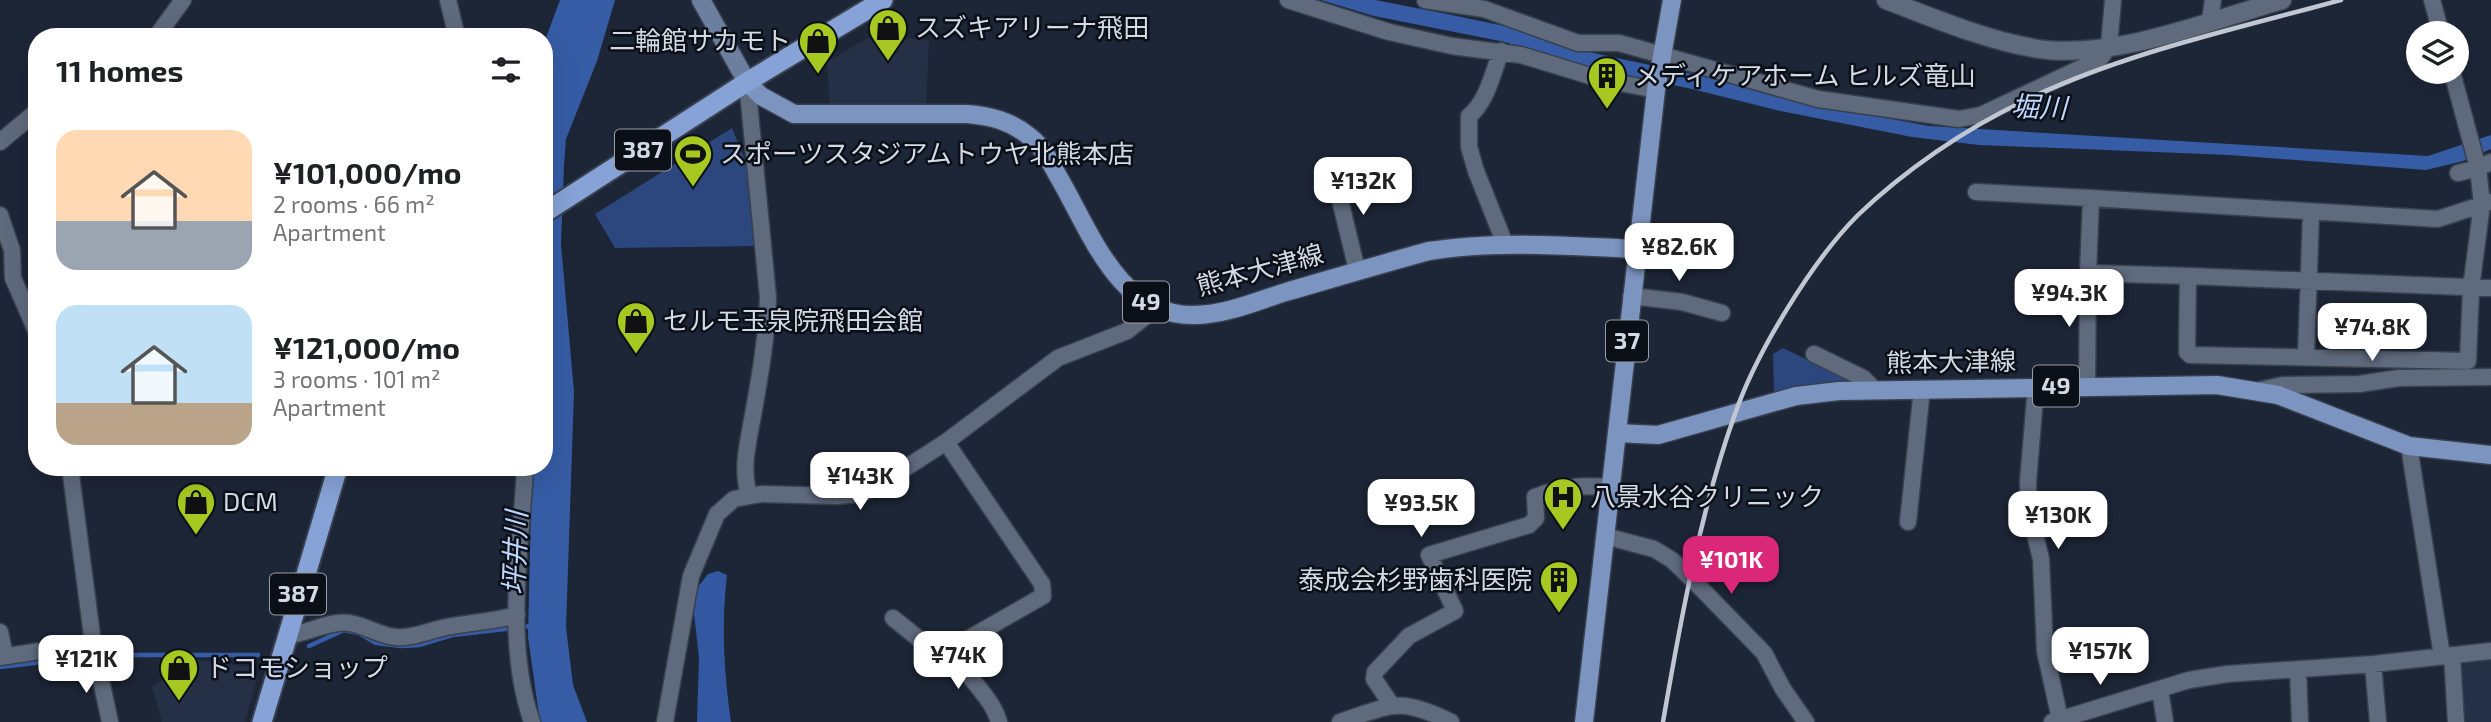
<!DOCTYPE html>
<meta charset="utf-8">
<style>
body{margin:0;font-family:"Exo 2","Noto Sans JP",sans-serif;background:#f2f2f2;color:#202124;height:100vh;display:flex;flex-direction:column;font-size:26px;white-space:nowrap}
*{box-sizing:border-box;margin:0}
p{font-size:23px;color:#757577}
.icon{flex:none;width:38px;height:38px;fill:none;stroke:currentColor;stroke-width:2;stroke-linecap:round;stroke-linejoin:round}
.map{position:relative;flex:1;overflow:hidden}
.details{position:absolute;left:28px;top:28px;width:525px;height:448px;display:flex;flex-direction:column;background:#fff;border-radius:28px;box-shadow:0 7px 28px #0002}
.details>*{flex:none}
.buttons{position:absolute;left:2406px;top:21px;display:grid;gap:14px}
.buttons a{display:grid;place-items:center;width:63px;height:63px;border-radius:50%;background:#fff;box-shadow:0 7px 28px #0002;font-size:35px}
.price{position:absolute;translate:-50% -60px;padding:0 16px;border-radius:14px;background:#fff;color:#222;font-size:23px;line-height:46px;filter:drop-shadow(0 2px 4px #0008)}
.price::after{content:'';position:absolute;left:50%;top:42px;width:21px;height:16px;margin-left:-10px;background:inherit;clip-path:polygon(0 0,100% 0,50% 100%)}
.price.selected{background:#db2777;color:#fff}
ul{padding:0;list-style:none}
li{display:flex;align-items:center;gap:21px;height:175px;padding:0 28px}
li span{display:grid;place-items:center;flex:none;width:196px;height:140px;border-radius:21px;color:#555}
li>.icon{margin-inline-start:auto}
span .icon{width:84px;height:84px;fill:#fffc;stroke-width:1}
li b{font-size:30px}
h2{display:flex;justify-content:space-between;align-items:center;height:84px;padding:0 28px;font-size:30px}
.map>svg:first-child{display:block}
.built{fill:#253046}
.green{fill:#2b477d}
.forest{fill:#3358a1}
.water{fill:#365ca5}
.lines{fill:none;stroke-linecap:round;stroke-linejoin:round}
.stream{stroke:#365ca5;stroke-width:4.5}
.minor-casing{stroke:#38404e;stroke-width:19}
.tertiary-casing{stroke:#38404e;stroke-width:21}
.secondary-casing{stroke:#38404e;stroke-width:21}
.primary-casing{stroke:#38404e;stroke-width:21}
.trunk-casing{stroke:#38404e;stroke-width:23}
.minor{stroke:#5f6a7d;stroke-width:16}
.tertiary{stroke:#5f6a7d;stroke-width:18}
.secondary{stroke:#6d7f9f;stroke-width:18}
.primary{stroke:#7c94c0;stroke-width:18}
.trunk{stroke:#86a2d6;stroke-width:19}
.rail{stroke:#c0c6d2;stroke-width:4.5}
.labels{text-anchor:middle;stroke-width:5;stroke-linejoin:round;paint-order:stroke}
.shield{fill:#0b0f17;stroke:#989da7;stroke-width:2}
.shield-label{font-size:24px;font-weight:bold;fill:#d4dae5}
.poi-label{font-size:26px;fill:#d4dae5;stroke:#0b0f17;text-anchor:start}
.street-label{font-size:26px;fill:#d4dae5;stroke:#0b0f17}
.water-label{font-size:28px;font-style:italic;fill:#bed5fe;stroke:#0b0f17}
</style>
<div class="map">
<svg width="2491" height="722" viewBox="0 0 2491 722">
<rect width="100%" height="100%" fill="#1d2637"/>
<path class="built" d="M895,22L903,38L929,40L926,108H830L827,62Z
M193,659L251,667L250,672L258,675L245,722H162L152,687Z
M2491,659V722H2462L2460,668L2465,663Z"/>
<path class="green" d="M732,128L747,165L756,246L615,248L595,214Z
M1783,348L1857,384L1774,391L1773,354Z"/>
<path class="forest" d="M718,571L727,575C721,623 724,674 731,722H697L699,658L693,605L698,587L708,574Z"/>
<path class="water" d="M560,0H615L597,61L566,139L564,166L561,244L574,392L566,627L573,685L587,722H540L528,637L532,467H544V43Z
M1321,0H1375L1447,14L1514,28L1556,45L1706,77L1821,106L1929,126L2428,156L2491,135V149L2463,161L2426,170L2229,155L1979,145L1912,137L1776,110L1688,88L1596,70L1505,42L1374,16Z"/>
<g class="lines">
<path class="stream" d="M309,646L344,630L359,633L376,643L401,646L419,645L452,635L531,626
M0,667L102,655H258"/>
<g class="minor-casing">
<path id="minor" d="M448,0L457,37
M1288,0L1389,32L1452,46L1521,55L1600,79L1656,90
M1425,0L1484,9L1578,43H1619L1637,48L1818,99L1959,119L1981,115L2100,59L2109,46L2113,0
M2432,0L2441,33
M2210,20L2213,0
M156,37L183,0
M1501,51C1493,72 1487,102 1469,116V147L1476,171L1505,244
M2452,72L2478,168L2458,173
M747,82L768,297C767,336 760,376 753,415C748,443 741,468 749,495
M0,142L37,111
M1333,171L1357,270
M1976,192L2091,198L2088,273L2188,276L2187,352L2190,355L2468,361L2471,288L2482,204L2478,168L2491,162
M2091,198L2438,219L2490,202
M0,215L12,250L13,278L37,333
M2188,276L2491,288
M1631,296L1682,302L1722,313
M1814,354L1863,378L1874,389
M2306,356L2311,213
M2036,386L2028,482L2029,510L2041,559L2045,651L2060,719
M2087,386L2088,273
M2260,390L2283,385L2359,384L2399,378L2491,377
M2409,446L2442,656
M70,467L93,643L110,722
M525,467C521,551 504,642 532,722
M1908,522L1922,389
M1605,536L1654,549L1672,560L1692,579L1764,653L1783,689L1806,722
M893,618L919,639L954,647L1043,596L1042,584L946,442
M0,632L5,656
M286,636C304,634 320,625 338,623C359,620 375,635 395,637C415,639 433,628 453,626C475,622 495,621 517,615
M954,647C961,676 991,693 999,722
M2452,655L2456,722
M0,657L93,643
M2373,664L2378,722
M2298,669L2300,722
M2160,689L2165,722
M1391,704L1374,679L1375,672L1409,636L1455,611L1429,555L1529,525L1536,518L1535,497C1562,486 1581,485 1610,487
M665,722L691,576L717,514L734,499L761,494L836,496L860,494L876,487L946,442L1058,358L1127,331L1155,309
M1340,722C1391,705 1399,696 1451,722
M2052,722L2189,680L2227,674L2373,664L2491,651"/>
</g>
<g class="tertiary-casing">
<path id="tertiary" d="M1886,0C1934,18 1982,39 2033,48C2109,62 2209,21 2282,0"/>
</g>
<g class="secondary-casing">
<path id="secondary" d="M701,0L747,82"/>
</g>
<g class="primary-casing">
<path id="primary" d="M747,82L761,96L794,114H967C991,116 1011,121 1030,137C1042,146 1051,163 1058,176C1090,230 1118,316 1194,315C1225,315 1257,301 1286,292C1334,278 1381,264 1429,251C1498,240 1568,246 1638,249
M1617,433L1658,435L1796,396L1839,391L2217,385L2278,395L2409,446L2491,455
M1584,722L1656,90L1672,0"/>
</g>
<g class="trunk-casing">
<path id="trunk" d="M544,213L747,82L883,0
M262,722L338,467"/>
</g>
<use href="#minor" class="minor"/>
<use href="#tertiary" class="tertiary"/>
<use href="#secondary" class="secondary"/>
<use href="#primary" class="primary"/>
<use href="#trunk" class="trunk"/>
<path class="rail" d="M1663,722C1680,623 1701,508 1735,414C1756,353 1812,261 1858,215C1905,170 1965,129 2024,101C2123,53 2235,29 2341,0"/>
</g>
<defs>
<g id="shop-pin" transform="scale(2.0125)"><path d="M0 17L-7.5 6A9.5 9.5 0 1 1 7.5 6Z" fill="#a6c821" stroke="#0b0f17"/><path d="M-5-2.5h2.3a2.7 3.5 0 0 1 5.4 0H5L5.5 6h-11ZM-1.5-2.5h3a1.5 2.3 0 0 0-3 0Z" fill="#111"/></g>
<g id="building-pin" transform="scale(2.0125)"><path d="M0 17L-7.5 6A9.5 9.5 0 1 1 7.5 6Z" fill="#a6c821" stroke="#0b0f17"/><path d="M-4-6H4V6H1V3H-1V6H-4ZM-2.5-4.3h1.7v1.8h-1.7ZM.8-4.3h1.7v1.8H.8ZM-2.5-1h1.7V.8h-1.7ZM.8-1h1.7V.8H.8Z" fill="#111"/></g>
<g id="stadium-pin" transform="scale(2.0125)"><path d="M0 17L-7.5 6A9.5 9.5 0 1 1 7.5 6Z" fill="#a6c821" stroke="#0b0f17"/><path d="M0-5a6.5 5 0 1 0 0 10a6.5 5 0 1 0 0-10ZM-3.5-1.8h7v3.6h-7Z" fill="#111"/></g>
<g id="hospital-pin" transform="scale(2.0125)"><path d="M0 17L-7.5 6A9.5 9.5 0 1 1 7.5 6Z" fill="#a6c821" stroke="#0b0f17"/><path d="M-5-5h3v3.5h4V-5h3V5h-3V1.5h-4V5h-3Z" fill="#111"/></g>
</defs>
<g fill-rule="evenodd">
<use href="#shop-pin" x="888" y="28"/>
<use href="#shop-pin" x="818" y="41"/>
<use href="#building-pin" x="1607" y="76"/>
<use href="#stadium-pin" x="693" y="154"/>
<use href="#shop-pin" x="636" y="321"/>
<use href="#hospital-pin" x="1563" y="497"/>
<use href="#shop-pin" x="196" y="502"/>
<use href="#building-pin" x="1559" y="580"/>
<use href="#shop-pin" x="179" y="668"/>
</g>
<g class="labels">
<g class="shield">
<rect x="615" y="129.5" width="56" height="41" rx="5"/>
<rect x="1123" y="281.5" width="46" height="41" rx="5"/>
<rect x="1606" y="320.5" width="42" height="41" rx="5"/>
<rect x="2033" y="365.5" width="46" height="41" rx="5"/>
<rect x="270" y="573.5" width="56" height="41" rx="5"/>
</g>
<g class="shield-label">
<text x="643" y="158">387</text>
<text x="1146" y="310">49</text>
<text x="1627" y="349">37</text>
<text x="2056" y="394">49</text>
<text x="298" y="602">387</text>
</g>
<g class="poi-label">
<text x="915" y="37">スズキアリーナ飛田</text>
<text x="791" y="50" text-anchor="end">二輪館サカモト</text>
<text x="1634" y="85">メディケアホーム ヒルズ竜山</text>
<text x="720" y="163">スポーツスタジアムトウヤ北熊本店</text>
<text x="663" y="330">セルモ玉泉院飛田会館</text>
<text x="1590" y="506">八景水谷クリニック</text>
<text x="223" y="511">DCM</text>
<text x="1532" y="589" text-anchor="end">泰成会杉野歯科医院</text>
<text x="206" y="677">ドコモショップ</text>
</g>
<g class="street-label">
<text transform="translate(1260 270) rotate(-15)" y="9">熊本大津線</text>
<text transform="translate(1951 362) rotate(-1)" y="9">熊本大津線</text>
</g>
<g class="water-label">
<text transform="translate(2039 107) rotate(2)" y="10">堀川</text>
<text transform="translate(515 553) rotate(-88)" y="10">坪井川</text>
</g>
</g>
</svg>
<div class="buttons">
<a><svg class="icon" aria-label="layers" viewBox="0 0 24 24"><path d="M12 4l9 5-9 5-9-5zM3 14l9 5 9-5"/></svg></a>
</div>
<b class="price" style="left:1363px;top:217px">¥132K</b>
<b class="price" style="left:1679px;top:283px">¥82.6K</b>
<b class="price" style="left:2069px;top:329px">¥94.3K</b>
<b class="price" style="left:2372px;top:363px">¥74.8K</b>
<b class="price" style="left:860px;top:512px">¥143K</b>
<b class="price" style="left:1421px;top:539px">¥93.5K</b>
<b class="price" style="left:2058px;top:551px">¥130K</b>
<b class="price selected" style="left:1731px;top:596px">¥101K</b>
<b class="price" style="left:2100px;top:687px">¥157K</b>
<b class="price" style="left:958px;top:691px">¥74K</b>
<b class="price" style="left:86px;top:695px">¥121K</b>
<section class="details">
<h2>11 homes<svg class="icon" aria-label="filters" viewBox="0 0 24 24"><path d="M4 7h16M4 17h16"/><circle cx="9" cy="7" r="2"/><circle cx="15" cy="17" r="2"/></svg></h2>
<ul>
<li><span style="background:linear-gradient(#ffd9b3 65%,#9aa5b1 0)"><svg class="icon" aria-label="home" viewBox="0 0 24 24"><path d="M3 11l9-7 9 7M6 9v11h12V9"/></svg></span><div><b>¥101,000/mo</b><p>2 rooms · 66 m²</p><p>Apartment</p></div></li>
<li><span style="background:linear-gradient(#bfe0f5 70%,#b9a48a 0)"><svg class="icon" aria-label="home" viewBox="0 0 24 24"><path d="M3 11l9-7 9 7M6 9v11h12V9"/></svg></span><div><b>¥121,000/mo</b><p>3 rooms · 101 m²</p><p>Apartment</p></div></li>
</ul>
</section>
</div>
